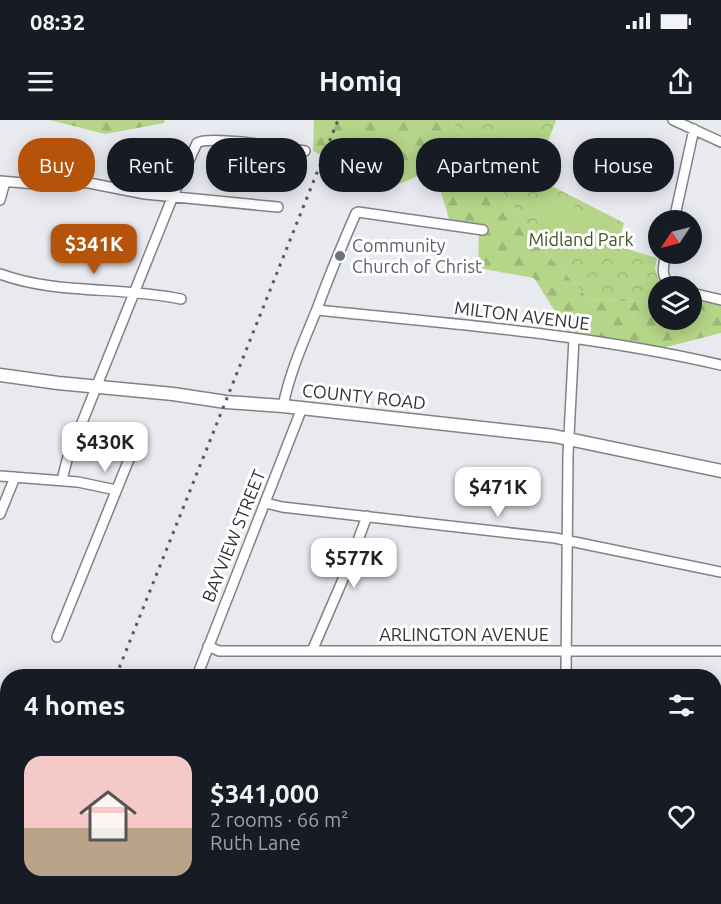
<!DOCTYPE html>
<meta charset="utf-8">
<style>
body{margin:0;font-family:Ubuntu,sans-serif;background:#20242c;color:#f1f3f6;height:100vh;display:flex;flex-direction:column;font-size:22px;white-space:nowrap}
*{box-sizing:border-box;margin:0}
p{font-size:20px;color:#9ea1a6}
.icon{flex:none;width:33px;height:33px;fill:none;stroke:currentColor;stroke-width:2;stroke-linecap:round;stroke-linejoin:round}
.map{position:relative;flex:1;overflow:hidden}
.side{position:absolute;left:0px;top:549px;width:722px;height:236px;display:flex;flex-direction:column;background:#171b24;border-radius:24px 24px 0 0;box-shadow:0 3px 15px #0003}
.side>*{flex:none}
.guide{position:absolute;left:18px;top:18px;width:686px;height:54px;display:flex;gap:12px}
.needle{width:39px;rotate:235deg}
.tools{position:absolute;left:648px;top:90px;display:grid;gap:12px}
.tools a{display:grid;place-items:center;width:54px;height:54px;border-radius:50%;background:#171b24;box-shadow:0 3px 15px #0003;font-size:30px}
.price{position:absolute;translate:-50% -51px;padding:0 14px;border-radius:12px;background:#fff;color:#222;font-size:20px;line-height:39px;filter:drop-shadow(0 2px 3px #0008)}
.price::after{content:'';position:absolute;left:50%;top:36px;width:18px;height:14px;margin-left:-9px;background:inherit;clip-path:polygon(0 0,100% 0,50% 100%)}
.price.current{background:#b45309;color:#fff}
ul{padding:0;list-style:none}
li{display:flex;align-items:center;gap:18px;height:150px;padding:0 24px}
li span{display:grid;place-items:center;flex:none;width:168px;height:120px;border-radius:18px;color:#555}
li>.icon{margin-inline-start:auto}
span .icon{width:72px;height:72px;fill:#fffc;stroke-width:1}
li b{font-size:26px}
h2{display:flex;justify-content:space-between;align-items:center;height:72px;padding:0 24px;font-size:26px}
.pill{padding:0 21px;border-radius:24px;background:#171b24;box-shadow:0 3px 15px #0003;font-size:21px;line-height:54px}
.pill.current{background:#b45309;color:#fff}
.status{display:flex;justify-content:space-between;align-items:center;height:42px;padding:0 30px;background:#171b24;direction:ltr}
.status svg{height:16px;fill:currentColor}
header{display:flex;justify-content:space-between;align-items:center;height:78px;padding:0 24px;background:#171b24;font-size:27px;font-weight:600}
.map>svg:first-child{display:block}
.grass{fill:url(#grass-dots)}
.forest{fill:url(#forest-firs)}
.park{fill:url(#park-crowns)}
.garden{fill:#b5d688}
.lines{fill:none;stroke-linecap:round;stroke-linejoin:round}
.street-casing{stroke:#808288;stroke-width:12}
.secondary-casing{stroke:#808288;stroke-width:15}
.street{stroke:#fff;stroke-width:9}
.secondary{stroke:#fff;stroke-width:12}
.rail{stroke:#58595c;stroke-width:3;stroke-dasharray:3 6;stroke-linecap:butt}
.worship-dot{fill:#6b7280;stroke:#fff;stroke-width:2}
.labels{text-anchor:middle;stroke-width:6;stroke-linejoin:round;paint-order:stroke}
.park-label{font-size:18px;fill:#41571b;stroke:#fff}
.worship-label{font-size:18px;fill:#5b616d;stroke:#fff;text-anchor:start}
.street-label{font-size:18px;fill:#323335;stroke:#fff}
</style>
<div class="status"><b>08:32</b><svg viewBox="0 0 49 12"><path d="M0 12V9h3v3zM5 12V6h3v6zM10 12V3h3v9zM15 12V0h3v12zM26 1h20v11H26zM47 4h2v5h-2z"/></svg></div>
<header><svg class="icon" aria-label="menu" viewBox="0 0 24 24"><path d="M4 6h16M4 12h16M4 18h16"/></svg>Homiq<svg class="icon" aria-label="share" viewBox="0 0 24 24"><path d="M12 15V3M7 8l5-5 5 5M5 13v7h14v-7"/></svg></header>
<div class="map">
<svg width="721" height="784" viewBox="0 0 721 784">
<defs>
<pattern id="grass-dots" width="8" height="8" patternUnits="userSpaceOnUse" patternTransform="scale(1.5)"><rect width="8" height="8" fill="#b5d688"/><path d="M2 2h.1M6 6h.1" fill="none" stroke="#9cb876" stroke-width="1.8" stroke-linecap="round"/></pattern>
<pattern id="forest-firs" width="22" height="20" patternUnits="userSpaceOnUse" patternTransform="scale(1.5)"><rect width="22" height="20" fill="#b5d688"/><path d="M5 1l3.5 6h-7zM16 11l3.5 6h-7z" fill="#9cb876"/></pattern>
<pattern id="park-crowns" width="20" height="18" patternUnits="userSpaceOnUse" patternTransform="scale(1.5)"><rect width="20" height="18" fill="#b5d688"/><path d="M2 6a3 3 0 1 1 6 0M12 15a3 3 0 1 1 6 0" fill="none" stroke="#9cb876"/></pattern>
</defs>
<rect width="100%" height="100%" fill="#e8eaf0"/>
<path class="grass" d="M88,777H217L236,779L237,784H107Z
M284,777H358V784H266Z"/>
<path class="forest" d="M50,0H165L164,3L105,14Z
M314,0H451L546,133L589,179L652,183L658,170V200H692V169L721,175V213L658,229L570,215L534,158L478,148L479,107L450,102L434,49L390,68L313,31Z
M714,635H721V784H651V777H714Z
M45,777H88L107,784H42Z"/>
<path class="park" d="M451,0H556L538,48L540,60L624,103L617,126L657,138L655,148L660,165L653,183L589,179L546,133Z"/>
<path class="garden" d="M500,0H534L527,19L509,9Z
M546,74L578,88L570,108L537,93Z
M586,92L619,106L610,126L578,111Z"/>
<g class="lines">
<g class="street-casing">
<path id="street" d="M673,0L721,22
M0,61L48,65L68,62L89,63L145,74L278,87
M0,80L5,62
M674,100L694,9
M666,134C663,146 660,158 672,166
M0,154C57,175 121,166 181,179
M692,173L721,180
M317,190C452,204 588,214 721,245
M283,286C290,251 304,221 317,189C329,156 342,125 356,93L358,92L483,110
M0,356L78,362L116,370
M62,360L67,340L173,76L197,23C210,15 285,28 305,31
M266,383L282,387L555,418L721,452
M0,394L15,357
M57,517L134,327
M208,526L219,531H721
M312,531L347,450L367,396
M197,556L302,288
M566,556L568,335L574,218
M714,635H721
M310,777V784
M566,777V784"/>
</g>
<g class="secondary-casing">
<path id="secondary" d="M0,255L58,263L173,274L226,282L283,286L554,316L721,351"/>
</g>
<use href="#street" class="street"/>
<use href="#secondary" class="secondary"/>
<path class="rail" d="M116,556L338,0
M25,784L27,777"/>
</g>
<circle class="worship-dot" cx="340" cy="136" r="6"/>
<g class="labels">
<g class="park-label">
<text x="581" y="126">Midland Park</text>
</g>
<g class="worship-label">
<text x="352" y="132">Community<tspan x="352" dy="21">Church of Christ</tspan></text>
</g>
<g class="street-label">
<text transform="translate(522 196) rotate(7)" y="6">MILTON AVENUE</text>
<text transform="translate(364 277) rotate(6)" y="6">COUNTY ROAD</text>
<text transform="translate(234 416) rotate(-68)" y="6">BAYVIEW STREET</text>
<text x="464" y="521">ARLINGTON AVENUE</text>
</g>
</g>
</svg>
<div class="tools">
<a><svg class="needle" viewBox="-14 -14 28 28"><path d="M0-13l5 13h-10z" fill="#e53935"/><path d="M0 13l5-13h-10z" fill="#9ea1a6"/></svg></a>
<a><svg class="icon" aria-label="layers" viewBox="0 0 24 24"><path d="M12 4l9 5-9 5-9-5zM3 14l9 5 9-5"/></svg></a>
</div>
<b class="price current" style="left:94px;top:155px">$341K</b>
<b class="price" style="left:105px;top:353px">$430K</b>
<b class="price" style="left:498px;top:398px">$471K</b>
<b class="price" style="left:354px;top:469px">$577K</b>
<div class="guide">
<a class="pill current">Buy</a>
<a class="pill">Rent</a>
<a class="pill">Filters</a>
<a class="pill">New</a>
<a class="pill">Apartment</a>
<a class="pill">House</a>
</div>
<section class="side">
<h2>4 homes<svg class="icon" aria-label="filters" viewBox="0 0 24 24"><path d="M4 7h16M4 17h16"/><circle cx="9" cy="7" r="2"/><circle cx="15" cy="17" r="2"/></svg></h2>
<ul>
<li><span style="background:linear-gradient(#f6c9c9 60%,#b9a48a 0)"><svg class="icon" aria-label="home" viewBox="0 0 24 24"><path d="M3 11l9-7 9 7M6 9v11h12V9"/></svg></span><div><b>$341,000</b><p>2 rooms · 66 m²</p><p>Ruth Lane</p></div><svg class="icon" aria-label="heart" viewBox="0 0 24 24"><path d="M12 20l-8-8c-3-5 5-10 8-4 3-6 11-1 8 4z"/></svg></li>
</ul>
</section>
</div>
